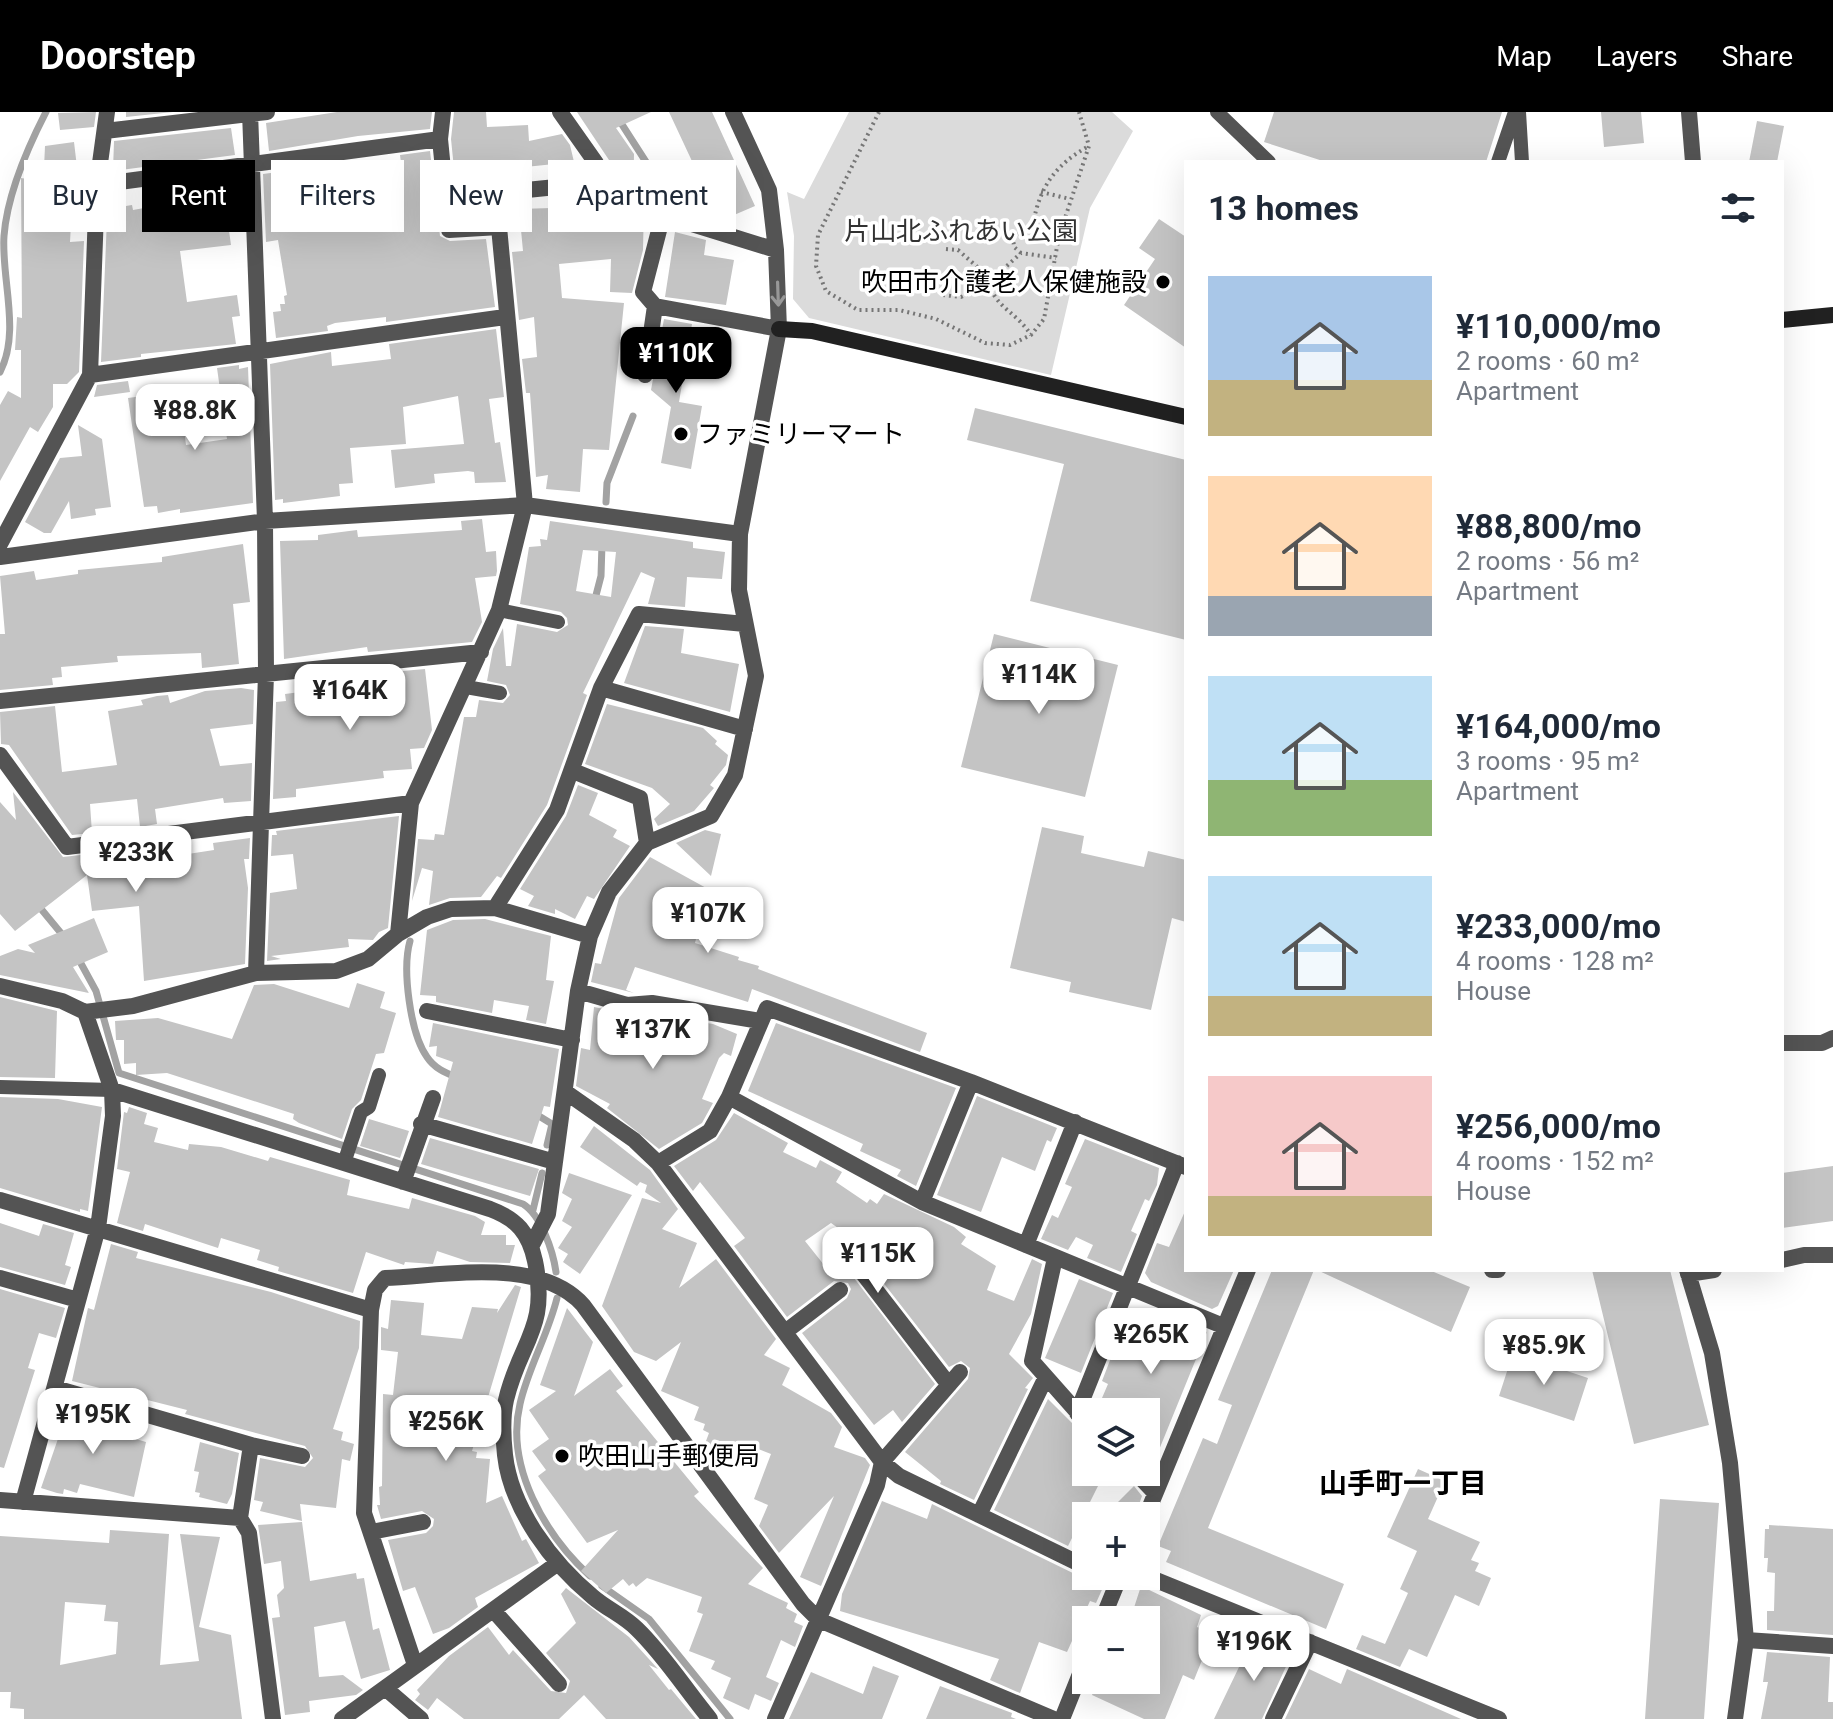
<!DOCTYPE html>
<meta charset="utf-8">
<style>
body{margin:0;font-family:Roboto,"Noto Sans JP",sans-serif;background:#f2f2f3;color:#1f2937;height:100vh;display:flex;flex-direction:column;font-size:30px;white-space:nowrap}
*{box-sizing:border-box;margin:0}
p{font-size:26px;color:#747a83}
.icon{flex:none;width:44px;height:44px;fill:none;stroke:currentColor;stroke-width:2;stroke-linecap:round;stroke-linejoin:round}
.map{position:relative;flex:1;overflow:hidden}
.panel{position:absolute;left:1184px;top:48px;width:600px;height:1112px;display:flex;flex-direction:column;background:#fff;border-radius:0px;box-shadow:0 8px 32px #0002}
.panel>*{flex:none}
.guide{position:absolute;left:24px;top:48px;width:760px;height:72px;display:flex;gap:16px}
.controls{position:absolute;left:1072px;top:1286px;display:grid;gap:16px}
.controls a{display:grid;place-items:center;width:88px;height:88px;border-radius:0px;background:#fff;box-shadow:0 8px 32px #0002;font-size:40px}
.price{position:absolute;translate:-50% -68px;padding:0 18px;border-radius:16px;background:#fff;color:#222;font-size:26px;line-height:52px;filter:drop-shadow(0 2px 4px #0008)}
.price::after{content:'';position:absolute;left:50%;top:48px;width:24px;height:18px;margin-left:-12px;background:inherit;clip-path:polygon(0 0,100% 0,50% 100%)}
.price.active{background:#000;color:#fff}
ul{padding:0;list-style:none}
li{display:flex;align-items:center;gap:24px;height:200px;padding:0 24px}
li span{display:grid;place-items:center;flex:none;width:224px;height:160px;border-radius:0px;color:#555}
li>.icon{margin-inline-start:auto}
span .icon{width:96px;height:96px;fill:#fffc;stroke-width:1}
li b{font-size:34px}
h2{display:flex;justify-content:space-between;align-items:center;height:96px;padding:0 24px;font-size:34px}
.chip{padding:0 28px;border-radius:0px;background:#fff;box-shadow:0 8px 32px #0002;font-size:28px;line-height:72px}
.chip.active{background:#000;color:#fff}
header{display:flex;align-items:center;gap:48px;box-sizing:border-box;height:112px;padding:0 40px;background:#000;color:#fff}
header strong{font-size:38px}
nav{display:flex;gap:44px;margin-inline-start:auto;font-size:28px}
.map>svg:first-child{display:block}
.green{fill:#dbdbdb}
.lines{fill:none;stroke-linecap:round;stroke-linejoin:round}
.stream{stroke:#a2a2a2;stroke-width:7}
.building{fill:#c4c4c4;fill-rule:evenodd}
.path{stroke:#767676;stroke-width:4;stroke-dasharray:2 4;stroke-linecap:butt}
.lane{stroke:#545454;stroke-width:14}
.street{stroke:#545454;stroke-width:16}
.secondary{stroke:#212121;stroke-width:16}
.oneway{stroke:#989898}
.poi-dot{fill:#000;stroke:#fff;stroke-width:3}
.labels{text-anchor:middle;stroke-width:7;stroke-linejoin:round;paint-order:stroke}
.park-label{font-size:26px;fill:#323232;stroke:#fff}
.poi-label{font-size:26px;fill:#000;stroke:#fff;text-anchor:start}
.neighbourhood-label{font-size:28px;font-weight:bold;fill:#000;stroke:#fff}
</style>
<header>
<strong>Doorstep</strong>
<nav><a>Map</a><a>Layers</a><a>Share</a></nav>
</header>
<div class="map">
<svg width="1833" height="1607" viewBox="0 0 1833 1607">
<rect width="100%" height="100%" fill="#fff"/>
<path class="green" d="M849,0H1112L1133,19L1090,96L1051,263L809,206L793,187L794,124L787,80L804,87Z"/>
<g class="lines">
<path class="stream" d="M614,0L648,53L665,89
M0,260C21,220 1,166 4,124C7,84 28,35 46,0
M606,390L607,371L633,304
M594,491L601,464L602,432
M37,792L65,826
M410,829C402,857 410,921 427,945C435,957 446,961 458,966
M78,846L96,879L119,961L523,1092C541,1103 553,1139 556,1160
M534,1001L552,1012L547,1033
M533,1098L542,1061
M557,1186C548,1223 528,1256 520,1292C505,1354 545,1423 590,1464
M602,1474L649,1507L730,1607"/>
</g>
<path class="building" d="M96,0L94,15L60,18L58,1Z
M126,0H173L126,5Z
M337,0H432L430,17L358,24L269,39L266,11Z
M454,0H486L487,15L528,13L529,29L562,22L570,33L574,50L495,58L497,97L493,104L459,106L451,27Z
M577,0H651L616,16L634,42L633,91H644L643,138L632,181L610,180L611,147L559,152L562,186L624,191L609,338L583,337L580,380L546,377L548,363L536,365L530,281H526L522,247L537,245L534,205L519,208L512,140L523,139L519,97L585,95L586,79L610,78L611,51Z
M669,0H712L755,94L720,109Z
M1274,0H1502L1486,50H1326L1264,30Z
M1601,0H1641L1644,31L1604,35Z
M1757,9L1784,14L1777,50H1749Z
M231,16L235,43L113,59L114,29Z
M74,30L79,72H86L85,92L72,93L70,130L84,129L79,260L67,272H53V295L38,320L30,315L0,369V293L8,279L21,286V238H15L17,205L22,206L21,66L34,68L33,58L44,56L45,34Z
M430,39L440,124L450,129L486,127L495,195L386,210V205L335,211L327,214L328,219L276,226L273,200L281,199L280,192H285L284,184L287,183L278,128L266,130L263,62L347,51L350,73L403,66L400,43Z
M238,65L240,81L221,83H224L231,133L180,139L187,190L237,183L240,204L232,205L236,232L141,242V245L101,250L108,83L125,80L126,94L132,93L133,98L212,84L210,69Z
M1159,107L1186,125V236L1124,193L1155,147L1139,136Z
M675,120L706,128L704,143L734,148L726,193L665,185Z
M664,207L692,212L679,290L702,294L691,357L661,351L671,295L651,278Z
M496,217L504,285L489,287L495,331L500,330L506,370L475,371L474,360L468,359L434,362L435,371L395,376L391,338L464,332L458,284L403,295L406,332L350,336L353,371L339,372L340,384L283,391V387L275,388L270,252L331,240L332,254L391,247L389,232Z
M239,253V257L248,255L253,391L180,401V397L158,401L157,394L144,395L128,286L172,280L176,318L184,317L186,333L227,327L217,256Z
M128,269L130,280L94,285L97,273Z
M975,296L1186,348V528L1030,489L1064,352L967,328Z
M78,313L102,327L111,395L95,397L96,403L71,407L69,389L51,421H44L25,410L60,346L82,344Z
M482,407L486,440L496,439L497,459L496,464L475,466L482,510L472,530L368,540L367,535L284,547L280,429L318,428V423L357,418L358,425L462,418L461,409Z
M550,409L693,430V436L725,440L722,467L687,465L685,495L648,492L655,466L641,460L583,581L587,583L547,693L501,766L497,764L481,785L450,786L429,793L433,759L422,756L412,789L418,727L434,728L435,722L444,723L464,605H476L479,588L503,591L510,583L506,573L487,569L493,537L503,516L506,554H511L517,512L557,520L568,513L567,506L561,500L520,492L529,435L541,434L540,427L547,428ZM583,438L616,440L611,485L576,479Z
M243,432L250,490L233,492L239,552L202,556L201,541L117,544L118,550L61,555L62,565L52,566L53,573L0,578V522H5L0,464L34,459L36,468L78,462V458L162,450V445Z
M645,514L684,517L681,541L739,552L730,600L624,571Z
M994,522L1118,553L1085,685L961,655Z
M425,557L432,618L424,636L410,637L412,657L383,659L384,666L296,677V685L273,687L276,590L286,589L285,582L370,571L369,562Z
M241,576L254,578L253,612L210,617L220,654L252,651L251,689L224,691L223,686L155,697L157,712L140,715L137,687L90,692L92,721L72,723L9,633L1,632L0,600L55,594L62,660L117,653L108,599L143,593L141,588L157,584L168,583L170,591L205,579Z
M607,592L703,616L717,629L715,632L728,643L726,653L710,673L714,676L694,699L658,714L654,707L670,692L652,676L585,652Z
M578,673L598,681L589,703L617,718L613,725L630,734L594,787L587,784L575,807L555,797V802L528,794L534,784L520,777L566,704Z
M13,680L63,745L159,734L162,746L214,738L213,731L250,726L249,747H244L248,776L245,852L144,869L139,794L92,799L87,763L15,819L0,802V690L16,708Z
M399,704L388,816L379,820L373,828L348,827L349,835L271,844L281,847L267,849L270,781L297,777L293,742L271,744L272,723H277L276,719Z
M1042,715L1084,724L1081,741L1144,755L1148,739L1186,748V810L1172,806L1151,898L1069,880L1071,870L1010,856Z
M705,718L721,722L711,764L676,731Z
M650,745L708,777L695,831L739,845L738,848L759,854L758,857L927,921L920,940L752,877L748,890L635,855L626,878L634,881L591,870L595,851L601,852L619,786Z
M94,806L108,840L73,855L89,881L0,863V844L18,837L35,841L28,833Z
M485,807L551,824L546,868L554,869L546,912L526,908L529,894L494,888L492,901L436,890V884L420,883L427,818L453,808Z
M357,871L385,880L380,896L396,901L384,941L376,942L361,988L352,997L342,1027L299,1011L293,1007L294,1002L167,961L136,963V951L124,952V928H116L115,909L158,906L232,927L254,873L274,872L349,896Z
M0,885L57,899L55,966L0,965Z
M594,895L699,916L701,910L713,912L737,922L731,944L724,941L719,946L702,987L713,991L702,1011L659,1037L607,996L610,992L576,974L581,936L590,938Z
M433,911L559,937L550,995L544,994L532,1032L438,1005L453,950L436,944L437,934L429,935Z
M776,911L956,976L916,1074L897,1064L901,1058L860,1039L863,1032L748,979Z
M977,984L1057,1016L1051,1030L1047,1028L1035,1059L1002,1045L981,1100L937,1083Z
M0,985L58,987L102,995L88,1099L80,1097V1100L0,1076Z
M129,995L147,1001L144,1012L158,1016L154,1030L188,1038L189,1032L221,1035L268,1049L270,1045L350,1068L347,1083L409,1097L412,1086L475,1104L485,1110L481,1123H506V1133H515L510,1151L470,1150L437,1139L433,1152L405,1150L404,1153L366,1140L353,1181L278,1159L279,1155L257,1148L260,1138L221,1126L218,1136L145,1112L143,1119L117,1111L130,1060L117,1057L124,1000L127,1001Z
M734,1001L788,1031L783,1040L816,1056L820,1048L842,1060L836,1070L867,1091L870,1087L877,1092L884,1082L954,1115L966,1125L961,1132L996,1154L987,1178L1014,1189L1032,1147L1042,1152L1031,1202L1009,1242L1033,1266L1025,1276L1028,1277L974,1388L940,1372L941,1369L905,1340L968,1267L970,1256L961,1249L949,1255L857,1137L862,1133L831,1111L805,1129L828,1158L841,1149L935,1272L902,1310L893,1298L874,1313L802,1221L847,1186L851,1177L848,1171L834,1169L787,1205L734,1134L745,1126L700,1070L693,1079L674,1054L716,1028Z
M369,1007L409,1019L400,1046L360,1034Z
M594,1014L650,1058L678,1097L662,1117L697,1131L679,1176L716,1147L776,1227L764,1243L790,1256L782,1273L831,1301L842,1315L834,1335L865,1346L870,1353L821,1474L800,1465L834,1384L779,1441L759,1414L768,1393L754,1387L771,1342L738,1329L731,1347L703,1337L709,1321L703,1318L705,1312L694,1308L699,1295L661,1279L681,1230L656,1249L634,1240L602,1194L642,1086L661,1091L645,1080L647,1073L640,1070L637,1074L580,1035Z
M430,1026L539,1057L530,1084L421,1052Z
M1085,1027L1159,1056L1157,1073L1149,1089L1145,1087L1131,1119L1137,1122L1121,1160L1087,1146L1093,1133L1076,1125L1068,1138L1041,1127L1052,1103L1058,1106L1072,1075L1065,1072Z
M1833,1054V1109L1782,1116V1061Z
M569,1061L632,1083L580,1162L563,1150L568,1142L558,1136L572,1115L562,1109L572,1087L562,1081Z
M1186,1097V1158H1234L1218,1194L1212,1197L1151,1170L1145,1161L1157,1131L1169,1135Z
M0,1111L39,1124L43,1112L74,1121L65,1153L71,1155L65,1173L0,1155Z
M111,1132L138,1140L136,1146L271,1180L360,1209L359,1236L333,1317L343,1320L341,1328L354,1332L350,1349L342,1347L336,1396L300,1392L302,1409L260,1399L263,1390L254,1388L260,1346L305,1355L313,1346L305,1334L185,1302L187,1298L72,1269L88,1196L94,1198Z
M1272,1158H1314L1208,1416L1344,1472L1326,1517L1166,1450L1171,1439L1158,1434L1203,1326L1217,1332L1232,1293L1218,1288Z
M1317,1158H1429L1470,1175L1451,1220Z
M1592,1158H1670L1709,1313L1634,1332Z
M1079,1167L1113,1181L1081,1261L1045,1246Z
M515,1173L521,1175L472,1339L477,1340L476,1346L490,1347L486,1391L502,1384L522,1429L526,1427L539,1451L475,1486L478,1495L449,1516L433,1522L415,1475L403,1479L388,1428L426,1421L433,1414L434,1407L422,1399L381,1407L377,1393H380L379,1375L382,1374L383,1282L393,1283L398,1240L381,1238V1215L388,1217L391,1188L424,1191L421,1223L462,1227L472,1195L498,1197L497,1201Z
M0,1177L65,1196L56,1226L39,1221L28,1256L35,1258L4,1356L0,1355Z
M567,1196L593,1230L574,1284L610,1257L623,1274L616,1279L699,1380L694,1384L763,1456L748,1472L788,1491L786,1496L797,1502L794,1510L803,1514L795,1535L781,1528L766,1565L779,1571L771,1589L755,1582L749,1598L723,1586L731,1566L711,1557L715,1549L689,1539L703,1502L697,1500L702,1485L647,1466L636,1475L633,1471L629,1474L623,1467L606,1481L581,1459L618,1418L587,1431L538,1364L546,1358L532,1339L549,1327L529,1298L556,1279L540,1273Z
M1126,1207L1170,1224L1177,1207L1207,1220L1150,1360L1146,1356V1300H1096L1108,1272L1102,1269Z
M1513,1241L1588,1266L1574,1309L1499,1284Z
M1048,1287L1078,1317L1086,1321V1360H1105L1068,1434L994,1398Z
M70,1292L105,1302L102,1317L146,1330L134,1385L80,1372L77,1381L64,1377L63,1382L57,1381L41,1376Z
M200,1330L239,1341L232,1382L227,1392L199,1385L200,1381L195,1380L199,1360L194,1359Z
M1418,1357L1445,1369L1428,1407L1480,1430L1471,1448L1479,1451L1475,1459L1491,1466L1479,1494L1455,1483L1427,1545L1409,1537L1400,1555L1356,1537L1362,1523L1385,1532L1408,1481L1400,1477L1417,1439L1387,1425Z
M1134,1374L1142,1384L1135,1404H1104Z
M1660,1387L1719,1391L1704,1607H1645Z
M882,1389L927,1407L932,1392L1081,1465L1105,1471L1096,1491L1090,1489L1067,1540L1039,1530L1020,1581L990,1568L999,1547L840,1499L842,1482Z
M302,1410L310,1469L356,1461L357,1467L364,1466L373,1518L379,1516L390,1558L361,1567L345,1509L314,1515L319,1565L343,1563L363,1578L356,1583L309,1589L310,1600L285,1603L272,1506L280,1505L277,1483L284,1476L281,1449L264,1452L258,1413Z
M1769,1413L1833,1417V1523L1767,1518V1499H1774L1775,1461L1767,1460L1768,1446H1764L1765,1417H1769Z
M110,1418L169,1422L160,1553L199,1549L180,1422L220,1425L199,1515L231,1523L242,1607H24V1597L10,1596L11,1580H0V1424L109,1431ZM65,1490L106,1493L104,1509L118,1510L116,1542L60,1553Z
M1086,1421V1443L1072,1436Z
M1141,1474L1201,1503L1197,1515L1213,1521L1194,1568L1183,1563L1165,1607H1144L1092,1583L1098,1568H1146V1508H1130Z
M566,1476L629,1525L658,1557L649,1553L669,1578L671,1577L696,1607H606L584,1583L559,1607H464L437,1586L428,1598L415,1588L420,1582L417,1578L449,1544L488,1515L509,1543L513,1538L551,1579L566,1581L570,1569L546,1541L576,1511L561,1482Z
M1253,1526L1286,1542L1289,1548L1262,1607H1214Z
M1767,1540L1830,1545L1828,1590H1833V1607H1761L1768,1570H1763Z
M873,1554L899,1564L882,1607H789L811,1560L863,1582Z
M1309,1557L1341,1572L1347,1557L1461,1607H1285Z
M940,1574L1012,1601L1011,1605L1016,1607H926Z"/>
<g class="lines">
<path class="path" d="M879,0L818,123L816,154L826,179L858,198H899L936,207L985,231L1010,233L1031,223L1044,207L1059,124L1089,34L1079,0
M1041,80L1070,87
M946,137L958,138L982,159
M1021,141L1014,135L1013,126L1033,113C1039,75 1056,52 1089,34
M998,162L1021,141L1056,146
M943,183L961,185L975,179
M994,183C1004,199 1018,203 1031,223"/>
<path class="lane" d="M1217,0L1269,50
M1519,0L1522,50
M1498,50L1515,0
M499,498L558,510
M466,575L500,581
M0,975L112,978
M344,1051L361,1000L369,995L379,963"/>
<path class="street" d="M250,0L265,409L266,562L256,861
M1689,0L1693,50
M105,19L267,0
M97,73L440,27
M499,115L508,100L507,80L576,73L596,51L560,0
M776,138L663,103L643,180L655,194L779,217
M90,263L505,205
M645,263L655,194
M0,432L90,263L97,73L107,0
M0,445L265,409L525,393L740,422L779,217L776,138L769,78L733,0
M601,576L745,617
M0,589L481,540
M0,643L67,735L411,691
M573,659L640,686L647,731
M495,796L557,698L601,576L639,502L745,512
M398,822L411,691L499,498L525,393L499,115L449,118L440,27L443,0
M0,874L62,889L85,900L112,978L490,1097C517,1107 529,1121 535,1149C549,1217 520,1229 506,1288C502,1306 503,1325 505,1343C511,1397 552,1451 593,1485C607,1497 624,1504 637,1517C664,1543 686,1578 710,1607
M578,879L627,893L652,891L760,909
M427,899L572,928
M85,900L133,894L256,861L336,859L368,847L398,822L427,805L451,797L495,796L590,824
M1782,931H1822L1833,926
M567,981L634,1028L658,1051L882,1350L877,1373L775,1607
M729,985L922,1090L1223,1214
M421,1012L555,1050
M658,1051L710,1019L729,985L767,896L971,970L1186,1055
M403,1070L433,986
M0,1088L371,1198
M922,1090L971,970
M532,1133L548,1102L578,879L590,824L609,780L647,731L711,704L735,663L756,564L739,478L740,422
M1026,1133L1075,1010
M851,1146L949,1273
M1055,1146L1032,1249L1086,1310
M1782,1148L1804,1143H1833
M1492,1158H1498
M1687,1158L1712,1241L1730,1351L1746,1528L1735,1607
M1688,1162L1714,1158
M0,1166L78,1188
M785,1220L840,1178
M960,1260L882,1350L899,1364L1086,1455
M55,1276L251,1333L240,1406L249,1421L273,1607
M1077,1301L1177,1051
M251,1333L302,1344
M1135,1360L1155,1381
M0,1388L240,1406
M23,1390L98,1116L113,1004L112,978
M979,1403L1045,1267
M1146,1404L1248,1158
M371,1420L423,1410
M1146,1464L1499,1607
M494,1499L559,1572
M1102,1508L1120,1464
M1746,1528L1833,1534
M415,1553L364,1401L371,1198L375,1178L385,1166C445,1164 539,1144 583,1193L803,1492L819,1508L1054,1607
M385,1576L421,1607
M342,1607L558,1451
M1062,1607L1086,1547
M1273,1607L1310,1530"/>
<path class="secondary" d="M1782,208L1833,203
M779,217L812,219L1186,305"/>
</g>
<defs><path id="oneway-shaft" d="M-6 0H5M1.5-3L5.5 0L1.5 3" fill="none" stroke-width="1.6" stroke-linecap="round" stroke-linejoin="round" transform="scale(2)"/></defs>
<use class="oneway" href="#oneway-shaft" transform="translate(778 182) rotate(88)"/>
<g class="poi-dot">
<circle cx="1163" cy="170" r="8"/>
<circle cx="681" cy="322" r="8"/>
<circle cx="562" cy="1344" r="8"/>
</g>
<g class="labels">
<g class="park-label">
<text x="961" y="128">片山北ふれあい公園</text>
</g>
<g class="poi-label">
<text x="1147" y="179" text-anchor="end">吹田市介護老人保健施設</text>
<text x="697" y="331">ファミリーマート</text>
<text x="578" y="1353">吹田山手郵便局</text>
</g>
<g class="neighbourhood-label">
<text x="1403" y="1381">山手町一丁目</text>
</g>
</g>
</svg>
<div class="controls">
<a><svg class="icon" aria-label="layers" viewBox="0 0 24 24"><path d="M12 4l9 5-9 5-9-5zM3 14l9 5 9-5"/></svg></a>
<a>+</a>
<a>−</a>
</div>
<b class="price active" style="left:676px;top:283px">¥110K</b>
<b class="price" style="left:195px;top:340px">¥88.8K</b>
<b class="price" style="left:1039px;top:604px">¥114K</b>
<b class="price" style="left:350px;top:620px">¥164K</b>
<b class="price" style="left:136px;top:782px">¥233K</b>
<b class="price" style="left:708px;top:843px">¥107K</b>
<b class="price" style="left:653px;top:959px">¥137K</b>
<b class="price" style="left:878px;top:1183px">¥115K</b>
<b class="price" style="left:1151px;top:1264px">¥265K</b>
<b class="price" style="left:1544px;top:1275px">¥85.9K</b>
<b class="price" style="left:93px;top:1344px">¥195K</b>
<b class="price" style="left:446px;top:1351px">¥256K</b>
<b class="price" style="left:1254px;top:1571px">¥196K</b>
<div class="guide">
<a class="chip">Buy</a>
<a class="chip active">Rent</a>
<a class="chip">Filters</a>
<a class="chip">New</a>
<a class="chip">Apartment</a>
</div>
<section class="panel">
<h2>13 homes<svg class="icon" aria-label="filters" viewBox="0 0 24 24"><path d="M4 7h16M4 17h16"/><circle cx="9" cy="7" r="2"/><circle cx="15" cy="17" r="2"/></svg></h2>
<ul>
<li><span style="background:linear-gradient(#a9c7e8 65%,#c2b280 0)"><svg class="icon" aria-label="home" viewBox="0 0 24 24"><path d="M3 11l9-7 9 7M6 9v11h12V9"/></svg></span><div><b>¥110,000/mo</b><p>2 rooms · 60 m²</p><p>Apartment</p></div></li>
<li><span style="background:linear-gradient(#ffd9b3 75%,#9aa5b1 0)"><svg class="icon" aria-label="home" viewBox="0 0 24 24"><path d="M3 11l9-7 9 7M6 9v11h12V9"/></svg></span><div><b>¥88,800/mo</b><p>2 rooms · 56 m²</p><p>Apartment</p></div></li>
<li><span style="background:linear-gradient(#bfe0f5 65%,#8fb573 0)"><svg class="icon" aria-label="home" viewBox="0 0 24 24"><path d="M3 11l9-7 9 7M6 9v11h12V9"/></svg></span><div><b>¥164,000/mo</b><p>3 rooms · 95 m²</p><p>Apartment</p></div></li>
<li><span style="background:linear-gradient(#bfe0f5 75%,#c2b280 0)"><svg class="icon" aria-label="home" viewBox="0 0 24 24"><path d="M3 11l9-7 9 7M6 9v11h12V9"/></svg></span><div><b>¥233,000/mo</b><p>4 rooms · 128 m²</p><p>House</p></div></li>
<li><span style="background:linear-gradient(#f6c9c9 75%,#c2b280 0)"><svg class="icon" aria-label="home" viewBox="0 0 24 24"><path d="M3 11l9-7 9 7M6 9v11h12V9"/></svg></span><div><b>¥256,000/mo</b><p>4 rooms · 152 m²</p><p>House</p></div></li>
</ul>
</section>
</div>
